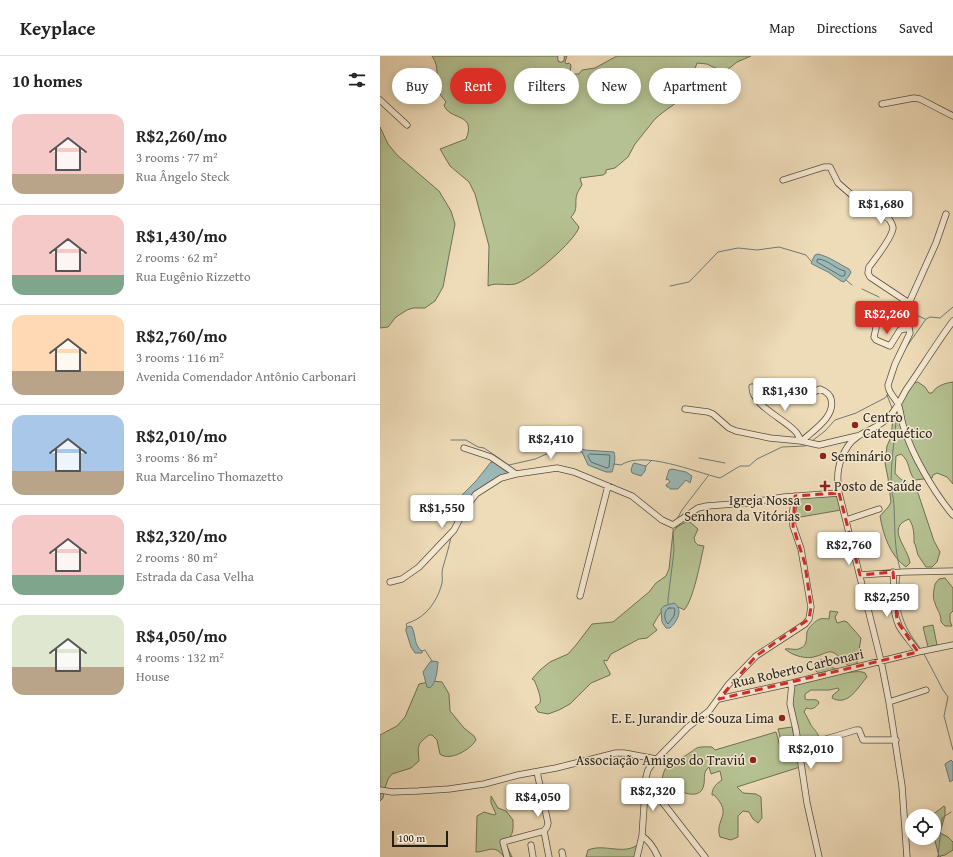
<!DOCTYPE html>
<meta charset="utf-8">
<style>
body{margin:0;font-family:"Gentium Book Plus",serif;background:#f2f2f2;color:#222;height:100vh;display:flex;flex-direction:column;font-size:15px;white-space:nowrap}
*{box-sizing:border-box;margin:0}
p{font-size:13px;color:#767676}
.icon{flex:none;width:22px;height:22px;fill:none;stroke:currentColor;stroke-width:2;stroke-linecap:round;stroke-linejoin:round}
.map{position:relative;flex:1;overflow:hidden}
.sheet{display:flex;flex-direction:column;background:#fff;width:380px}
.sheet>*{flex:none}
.hud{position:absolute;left:12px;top:12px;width:380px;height:36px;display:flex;gap:8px}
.tools{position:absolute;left:525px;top:753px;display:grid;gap:8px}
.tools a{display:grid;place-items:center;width:36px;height:36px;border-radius:50%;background:#fff;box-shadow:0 2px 10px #0003;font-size:20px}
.scale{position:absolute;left:12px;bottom:10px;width:56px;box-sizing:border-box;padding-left:4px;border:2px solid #271e16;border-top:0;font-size:11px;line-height:14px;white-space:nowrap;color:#271e16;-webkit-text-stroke:3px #f4e8d1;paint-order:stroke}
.price{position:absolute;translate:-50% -34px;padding:0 9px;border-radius:4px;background:#fff;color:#222;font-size:13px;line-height:26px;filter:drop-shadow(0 1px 2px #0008)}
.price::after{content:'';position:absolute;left:50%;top:24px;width:12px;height:9px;margin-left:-6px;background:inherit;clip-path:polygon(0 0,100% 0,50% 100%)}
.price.active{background:#d93025;color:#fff}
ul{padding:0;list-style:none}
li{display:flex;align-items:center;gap:12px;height:100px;padding:0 12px}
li+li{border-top:1px solid #e0e0e0}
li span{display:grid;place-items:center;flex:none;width:112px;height:80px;border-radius:12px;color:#555}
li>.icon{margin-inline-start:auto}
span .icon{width:48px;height:48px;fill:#fffc;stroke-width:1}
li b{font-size:17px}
h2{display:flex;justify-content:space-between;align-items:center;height:48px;padding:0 12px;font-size:17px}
.pill{padding:0 14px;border-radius:18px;background:#fff;box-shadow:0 2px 10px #0003;font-size:14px;line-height:36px}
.pill.active{background:#d93025;color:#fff}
header{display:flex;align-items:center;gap:24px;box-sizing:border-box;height:56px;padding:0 20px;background:#fff;border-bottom:1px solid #e0e0e0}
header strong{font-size:19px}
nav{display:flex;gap:22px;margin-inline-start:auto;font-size:14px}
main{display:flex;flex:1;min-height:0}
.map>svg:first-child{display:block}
.green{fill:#b5c192;stroke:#6e7054}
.water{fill:#9cb9b7;stroke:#6d7b77}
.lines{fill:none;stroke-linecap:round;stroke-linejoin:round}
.shore{stroke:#626c66;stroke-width:1}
.stream{stroke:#6d7b77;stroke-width:1}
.minor-casing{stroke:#594d3e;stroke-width:7}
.minor{stroke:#f4e8d1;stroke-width:5.5}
.marked{fill:none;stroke:#d62828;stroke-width:3;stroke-dasharray:8 5;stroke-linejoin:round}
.poi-dot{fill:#8f2418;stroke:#f4e8d1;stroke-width:1.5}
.labels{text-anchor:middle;stroke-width:3;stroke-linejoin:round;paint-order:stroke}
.poi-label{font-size:14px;fill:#271e16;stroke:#f4e8d1;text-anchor:start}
.street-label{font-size:14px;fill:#271e16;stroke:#f4e8d1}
</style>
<header>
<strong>Keyplace</strong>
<nav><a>Map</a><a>Directions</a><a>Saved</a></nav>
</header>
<main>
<section class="sheet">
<h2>10 homes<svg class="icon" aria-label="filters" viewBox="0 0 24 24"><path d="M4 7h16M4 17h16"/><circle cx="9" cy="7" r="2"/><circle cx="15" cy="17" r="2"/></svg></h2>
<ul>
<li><span style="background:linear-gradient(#f6c9c9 75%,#b9a48a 0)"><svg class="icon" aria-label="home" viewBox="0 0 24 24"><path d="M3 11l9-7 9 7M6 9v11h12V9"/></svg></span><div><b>R$2,260/mo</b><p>3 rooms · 77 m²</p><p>Rua Ângelo Steck</p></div></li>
<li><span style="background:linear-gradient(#f6c9c9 75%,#7fa58c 0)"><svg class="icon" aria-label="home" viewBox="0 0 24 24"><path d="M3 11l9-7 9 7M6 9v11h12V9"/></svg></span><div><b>R$1,430/mo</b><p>2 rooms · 62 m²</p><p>Rua Eugênio Rizzetto</p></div></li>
<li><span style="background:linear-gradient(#ffd9b3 70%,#b9a48a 0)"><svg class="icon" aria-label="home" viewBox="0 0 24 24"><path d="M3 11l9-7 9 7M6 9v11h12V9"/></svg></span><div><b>R$2,760/mo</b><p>3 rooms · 116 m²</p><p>Avenida Comendador Antônio Carbonari</p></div></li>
<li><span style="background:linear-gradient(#a9c7e8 70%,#b9a48a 0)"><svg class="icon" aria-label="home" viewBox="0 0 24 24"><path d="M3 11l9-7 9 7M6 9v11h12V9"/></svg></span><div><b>R$2,010/mo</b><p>3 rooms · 86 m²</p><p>Rua Marcelino Thomazetto</p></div></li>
<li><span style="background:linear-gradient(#f6c9c9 75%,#7fa58c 0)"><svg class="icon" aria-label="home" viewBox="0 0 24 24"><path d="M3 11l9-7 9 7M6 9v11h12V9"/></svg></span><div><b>R$2,320/mo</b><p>2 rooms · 80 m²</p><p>Estrada da Casa Velha</p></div></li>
<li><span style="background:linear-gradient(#dfe7d0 65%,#b9a48a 0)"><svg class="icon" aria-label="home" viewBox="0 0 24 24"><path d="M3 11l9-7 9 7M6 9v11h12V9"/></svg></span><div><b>R$4,050/mo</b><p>4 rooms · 132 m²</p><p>House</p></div></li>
</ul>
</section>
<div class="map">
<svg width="573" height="801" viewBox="0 0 573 801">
<rect width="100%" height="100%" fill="#eedbb8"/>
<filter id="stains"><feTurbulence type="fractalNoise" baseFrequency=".005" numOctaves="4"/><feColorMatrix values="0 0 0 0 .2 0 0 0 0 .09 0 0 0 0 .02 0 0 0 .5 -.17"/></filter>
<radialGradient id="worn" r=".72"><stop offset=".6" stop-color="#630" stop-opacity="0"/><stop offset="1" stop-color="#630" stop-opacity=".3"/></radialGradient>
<path class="green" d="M52,0H187L185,6L186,8L189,7L191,9L190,18H199L202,14L215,12L237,0H371L357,6L347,14L335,12L327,8L317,7L312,21L305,31L300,44L282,57L275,63L255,88L248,101L235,112L226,114V117L223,119L200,122L202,129C201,131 198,135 197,138C194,147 199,153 191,161L199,171C196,184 149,225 135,228C126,230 116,226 108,230L109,190L95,138L89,126L70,110L60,93L86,83C97,56 69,65 64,49L66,46C64,43 61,40 60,38C54,25 61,12 52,0Z
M0,71L8,88L17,99L59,135L71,155L75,168L63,231L55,245L45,252H33L27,254L16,261L8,271L0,272Z
M538,326L545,331L549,337H552C556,330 565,327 573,326V428L567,421L557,417L553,419L552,422L535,424C527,415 531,406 521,398L516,400L515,417C521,426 531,427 538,437L554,485L560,496L557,506L552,511H546L538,499L535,488L534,487C534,477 534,471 529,463C505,472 528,491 530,507L526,511C510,500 503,478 500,460L509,450L511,446L508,422L505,407L507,390L511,381L513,362L519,353L522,345L534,327Z
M456,438L457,440L461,454L415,462C415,454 415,446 421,441Z
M310,466L318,473L314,482L315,486L318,489L324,490C320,506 314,543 304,554C299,550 290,550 285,553C280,556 276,564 273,569L277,574L267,582L259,583L231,598L227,605L224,604V606L230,617V619L211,627L190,648L179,654L168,658L158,656L155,651C156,651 160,647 160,647C162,642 156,628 154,624L152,623L160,614L170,606L188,598L196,589L212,568L233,566L269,536L276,527L286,520L289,513L293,476L297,471L304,467Z
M565,522L573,532V555L570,558V565L572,570H565L561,566C561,556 557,555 555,547C552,541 554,534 555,528L559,523Z
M450,555L458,556L455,561L457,567L464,565L467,566L481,582L477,607L472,611C463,609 461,599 452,596C447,595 442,599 437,600C427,604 413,600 405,593C410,592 416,595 421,592C428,589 426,581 427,576C428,572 436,564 440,563C443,562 446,563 449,563Z
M553,569L557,589L548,591L543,571Z
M441,603C447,609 457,615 466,616C473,617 479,614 485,617L487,621C478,631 468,651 452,642L453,639L459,634L458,632L449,634H431L425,638V643C429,645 434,642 438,645L439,647C435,652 433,654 426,652L424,656C426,659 428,663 430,667C432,673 444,680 436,686C428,692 428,688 423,699C411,679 412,655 411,633L417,628L441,619L435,614L440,609Z
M53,625L62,626L69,638L70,655L84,672L94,680L96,684C91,693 70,706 60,698L57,684L52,679H49C36,689 38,690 39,705L31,712L12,718L8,723L4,735L3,742L0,745V679L17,670L25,661L39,628Z
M412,671L416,690L403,692L398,673Z
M396,676L401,693L417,690L420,711L357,731L363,737L376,738L381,741L382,762L378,767L373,763L369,756L363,755L358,760V781L351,784L340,781C334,763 354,759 334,739H332C332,732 336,728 342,724L340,715L331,718L329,711C323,716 325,720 324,728C321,749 292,732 282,726C283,709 290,708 303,701C318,693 312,690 332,691L335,694Z
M111,740L118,752L126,755L133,764C133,775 134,778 125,786L132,801H124C114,787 108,796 96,796L97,760L104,756L114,759L116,758L111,747Z
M564,750L565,751V759L560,777L568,781L573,786V794L565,799L560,800L561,801H557L559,800L554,781V760H546L549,757H555Z
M259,788L257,801H206L208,794C225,787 243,800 259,788Z"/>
<path class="water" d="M438,198C450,201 459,208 469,213L471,216L469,220L464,226L461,225L448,216L432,208L431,207L435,199Z
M192,390L205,394L234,396C236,403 234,410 232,416H226L208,409L202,396L190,393L176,394L180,391Z
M111,406H114L128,417C114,422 94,434 86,446C83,451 81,456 79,461L74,463L78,443L96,425Z
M254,407L266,410L265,415L261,420L252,417L251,414L253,408Z
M292,413L306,416L312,420L310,427L306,424L298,433H290L289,431H287L286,429L290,426L288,423L286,424L289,414Z
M294,547C304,553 297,566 290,572H286L282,566L281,553L284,550Z
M29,570L32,571C36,580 34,590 42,595V597H35L31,591L26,575V572Z
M53,605L58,606C57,615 57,625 50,632L47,631L43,616L50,606Z
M571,704L573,706V724L570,726L565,708Z"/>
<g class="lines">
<path class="shore" d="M438,203C449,204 455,213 465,215V218L464,220H461L437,206Z
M210,398L230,399L229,411L227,412L211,406L208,400Z
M289,552H294L295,554L294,560L288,568C284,564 283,555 289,552Z"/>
<path class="stream" d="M466,224L472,229
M290,230L309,226L338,196L358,192L377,194L399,191L426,199L431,205
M482,233L499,241
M522,252L525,254
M530,256L545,263
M525,293L546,263L550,261L560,262L573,251
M507,339L512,352
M515,361L516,366C514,386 511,406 511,427C511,435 514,442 514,449C515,470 514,492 520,513
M71,384H86L98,391L104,392L129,409L155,403L176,394
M432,385L445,375L455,364L476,357L499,345L505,342L508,338
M319,402L345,407
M234,408L241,409C263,394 315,416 340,422L360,410H369L377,403L402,391L425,390
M266,410L271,405
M297,463L302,454L328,420
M520,518C516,549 521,568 540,592
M288,548V543L294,495L293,473
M27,571L26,568C30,566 34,565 37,563C50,556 59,540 62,527C63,522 61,517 63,511C66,501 69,491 71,481
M42,595L45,594L52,605
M544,598L563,634L568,641L564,660L573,694
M558,801L562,762L571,756"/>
<g class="minor-casing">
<path id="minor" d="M181,3V0
M0,44L27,69
M502,48L534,42L540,43L573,60
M403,124L444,111H450L458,127L482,148L509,163C511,166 513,169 513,172C512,182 495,203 489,211L488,217L490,221L529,247
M566,158L556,187L529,247L527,262L530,277L515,308L508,329C508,337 515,341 518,348C521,355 521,365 524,372C532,399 555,438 573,459
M498,253L495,262L496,272L494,281L496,284L510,290L520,274L529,272
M372,331C372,350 405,363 416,376C418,379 420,382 421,385
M410,342L420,343L440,333C445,335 450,338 451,343C456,361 432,375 422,385
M305,353L328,356L333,358L349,372L356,375L390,382L421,385L439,389L477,380
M84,392L111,401L136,418
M466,464L499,453
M513,516C515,534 511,553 519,570C524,579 532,587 538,596
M480,519L524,516L573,515
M10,526L22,523L39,511L74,474L86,451L96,438L121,422L136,418L177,412L194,416L252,440L282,464L293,469L318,452L327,450L366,447L404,441L459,437
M200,540L228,430
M412,627L410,648L416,674L427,747L439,801
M339,643L412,627L538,596L573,589
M509,646L546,634
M433,687L476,674H479L483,684H516
M266,725L325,801
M0,734L12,736L38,735L69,733L104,728L138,719L176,712L236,697H244L276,703
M164,775L169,801
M262,780C270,785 274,792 278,801
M151,789L153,801
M182,796L183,801
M127,801L123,786L164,775L167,771L168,767L157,716
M257,801L262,780L266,721L268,714L272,708L308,671L329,655L348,629L376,600L425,568L429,563L431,551L421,493L413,470L412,460L415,440
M527,801L522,730L509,646L501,605L459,437C456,419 458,405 468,390C478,375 498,374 510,360C517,352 521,343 526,334C542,311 556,288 573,265"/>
</g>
<use href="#minor" class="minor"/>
</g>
<path class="marked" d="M459,437L480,519L513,516L517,565L538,596L339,643L376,600L429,563L431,551L425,508L413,470L415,440Z"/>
<g class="poi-dot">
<circle cx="475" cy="369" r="4"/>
<circle cx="443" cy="400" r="4"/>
<path d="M443 424h4v4h4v4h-4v4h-4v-4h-4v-4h4z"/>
<circle cx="428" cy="452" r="4"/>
<circle cx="402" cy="662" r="4"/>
<circle cx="373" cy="704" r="4"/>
</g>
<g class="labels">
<g class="poi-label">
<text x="483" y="366">Centro<tspan x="483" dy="16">Catequético</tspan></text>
<text x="451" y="405">Seminário</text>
<text x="454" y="435">Posto de Saúde</text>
<text x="420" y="449" text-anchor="end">Igreja Nossa<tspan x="420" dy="16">Senhora da Vitórias</tspan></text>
<text x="394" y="667" text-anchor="end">E. E. Jurandir de Souza Lima</text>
<text x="365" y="709" text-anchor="end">Associação Amigos do Traviú</text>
</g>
<g class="street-label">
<text transform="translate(418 612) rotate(-13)" y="5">Rua Roberto Carbonari</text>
</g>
</g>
<rect width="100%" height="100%" filter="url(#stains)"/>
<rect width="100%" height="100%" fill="url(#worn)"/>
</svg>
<div class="tools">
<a><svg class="icon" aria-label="locate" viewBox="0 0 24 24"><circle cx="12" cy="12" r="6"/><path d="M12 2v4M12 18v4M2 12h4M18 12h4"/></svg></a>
</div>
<div class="scale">100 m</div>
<b class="price" style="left:501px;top:169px">R$1,680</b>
<b class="price active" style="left:507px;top:279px">R$2,260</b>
<b class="price" style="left:405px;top:356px">R$1,430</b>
<b class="price" style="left:171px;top:404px">R$2,410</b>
<b class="price" style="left:62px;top:473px">R$1,550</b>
<b class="price" style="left:469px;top:510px">R$2,760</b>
<b class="price" style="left:507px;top:562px">R$2,250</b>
<b class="price" style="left:431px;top:714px">R$2,010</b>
<b class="price" style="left:273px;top:756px">R$2,320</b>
<b class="price" style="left:158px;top:762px">R$4,050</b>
<div class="hud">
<a class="pill">Buy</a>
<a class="pill active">Rent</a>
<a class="pill">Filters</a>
<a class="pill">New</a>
<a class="pill">Apartment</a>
</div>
</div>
</main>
